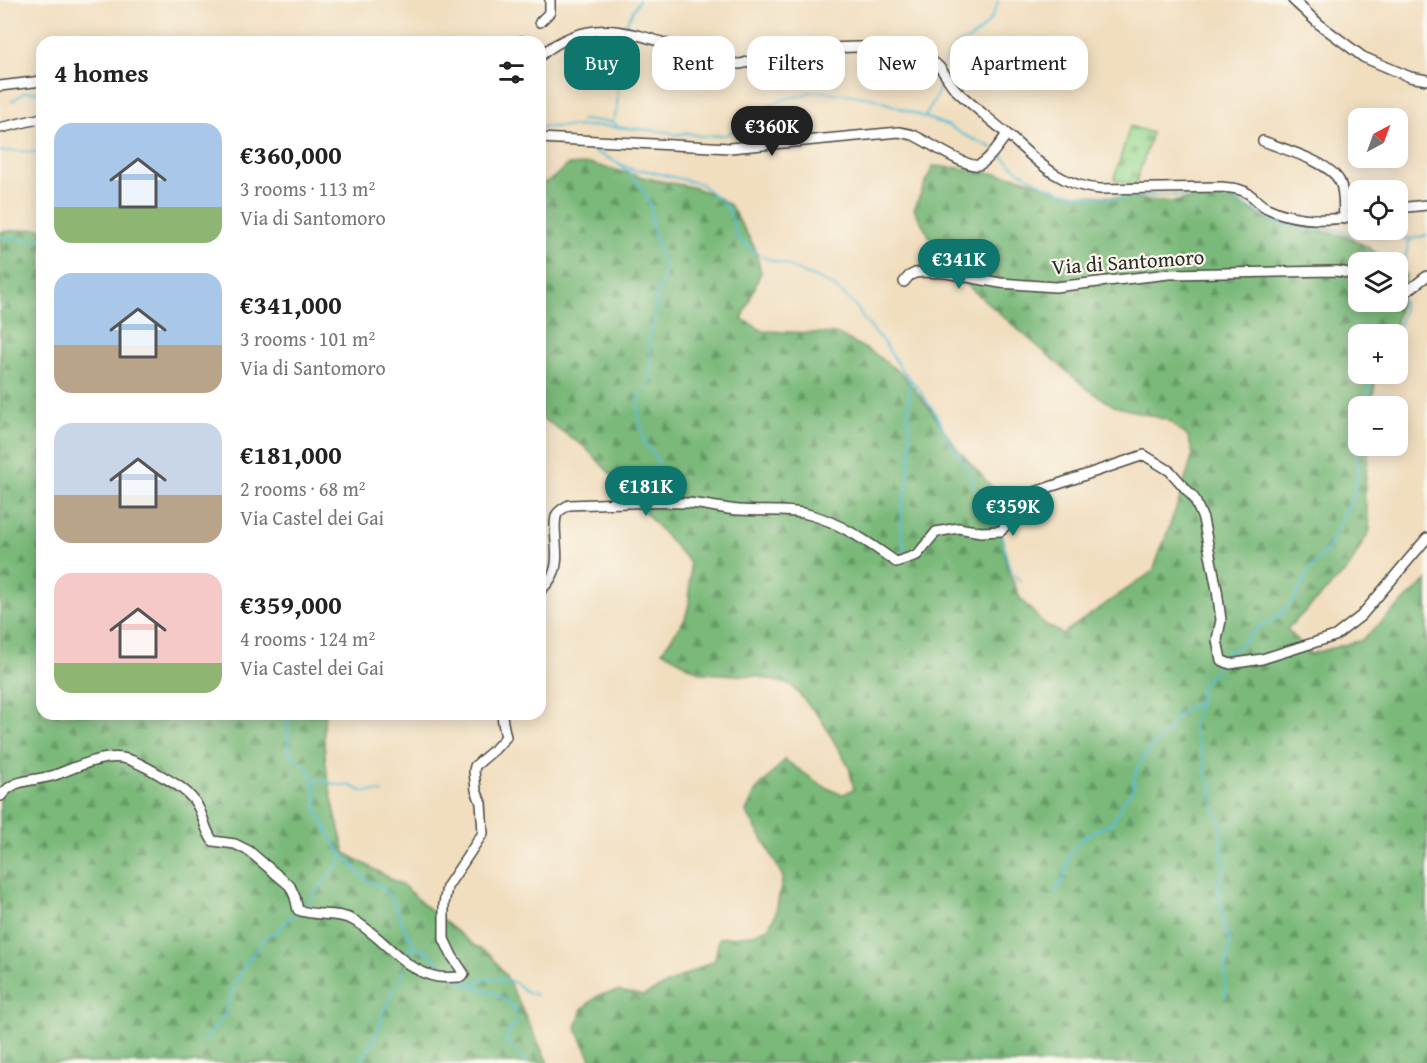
<!DOCTYPE html>
<meta charset="utf-8">
<style>
body{margin:0;font-family:"Gentium Book Plus",serif;background:#f2f2f2;color:#222;height:100vh;display:flex;flex-direction:column;font-size:22px;white-space:nowrap}
*{box-sizing:border-box;margin:0}
p{font-size:20px;color:#767676}
.icon{flex:none;width:33px;height:33px;fill:none;stroke:currentColor;stroke-width:2;stroke-linecap:round;stroke-linejoin:round}
.map{position:relative;flex:1;overflow:hidden}
.panel{position:absolute;left:36px;top:36px;width:510px;height:684px;display:flex;flex-direction:column;background:#fff;border-radius:18px;box-shadow:0 3px 15px #0003}
.panel>*{flex:none}
.banner{position:absolute;left:564px;top:36px;width:570px;height:54px;display:flex;gap:12px}
.needle{width:39px;rotate:41deg}
.fabs{position:absolute;left:1348px;top:108px;display:grid;gap:12px}
.fabs a{display:grid;place-items:center;width:60px;height:60px;border-radius:12px;background:#fff;box-shadow:0 3px 15px #0003;font-size:30px}
.price{position:absolute;translate:-50% -51px;padding:0 14px;border-radius:21px;background:#0f766e;color:#fff;font-size:20px;line-height:39px;filter:drop-shadow(0 2px 3px #0008)}
.price::after{content:'';position:absolute;left:50%;top:36px;width:18px;height:14px;margin-left:-9px;background:inherit;clip-path:polygon(0 0,100% 0,50% 100%)}
.price.on{background:#222;color:#fff}
ul{padding:0;list-style:none}
li{display:flex;align-items:center;gap:18px;height:150px;padding:0 18px}
li span{display:grid;place-items:center;flex:none;width:168px;height:120px;border-radius:18px;color:#555}
li>.icon{margin-inline-start:auto}
span .icon{width:72px;height:72px;fill:#fffc;stroke-width:1}
li b{font-size:26px}
h2{display:flex;justify-content:space-between;align-items:center;height:72px;padding:0 18px;font-size:26px}
.pill{padding:0 21px;border-radius:18px;background:#fff;box-shadow:0 3px 15px #0003;font-size:21px;line-height:54px}
.pill.on{background:#0f766e;color:#fff}
.map>svg:first-child{display:block}
.forest{fill:url(#forest-firs);stroke:#527252;stroke-width:1.5}
.cemetery{fill:url(#cemetery-stones);stroke:#62825e;stroke-width:1.5}
.lines{fill:none;stroke-linecap:round;stroke-linejoin:round}
.stream{stroke:#58bed6;stroke-width:2}
.minor-casing{stroke:#494641;stroke-width:12}
.minor{stroke:#fff;stroke-width:9}
.labels{text-anchor:middle;stroke-width:4.5;stroke-linejoin:round;paint-order:stroke}
.street-label{font-size:21px;fill:#2b2b2b;stroke:#fbf7ec}
</style>
<div class="map">
<svg width="1427" height="1063" viewBox="0 0 1427 1063">
<defs>
<pattern id="forest-firs" width="22" height="20" patternUnits="userSpaceOnUse" patternTransform="scale(1.5)"><rect width="22" height="20" fill="#7ab97a"/><path d="M5 1l3.5 6h-7zM16 11l3.5 6h-7z" fill="#649764"/></pattern>
<pattern id="cemetery-stones" width="16" height="16" patternUnits="userSpaceOnUse" patternTransform="scale(1.5)"><rect width="16" height="16" fill="#99d990"/><path d="M2 7V4a2 2 0 0 1 4 0v3zM10 15v-3a2 2 0 0 1 4 0v3z" fill="#84ba7c"/></pattern>
</defs>
<rect width="100%" height="100%" fill="#fbf7ec"/>
<filter id="ink" filterUnits="userSpaceOnUse"><feTurbulence type="fractalNoise" baseFrequency=".0167" numOctaves="2"/><feDisplacementMap in="SourceGraphic" scale="12" xChannelSelector="R" yChannelSelector="G"/><feConvolveMatrix kernelMatrix="1 2 1 2 8 2 1 2 1" color-interpolation-filters="sRGB"/></filter>
<filter id="wash" filterUnits="userSpaceOnUse"><feTurbulence type="fractalNoise" baseFrequency=".008" numOctaves="4" result="noise"/><feDisplacementMap in="SourceGraphic" scale="24" xChannelSelector="R" yChannelSelector="G"/><feGaussianBlur stdDeviation="1.35" result="paint"/><feColorMatrix in="noise" values="0 0 0 0 0 0 0 0 0 0 0 0 0 0 0 0 0 1.4 0 .05"/><feComposite in="paint" operator="in"/></filter>
<g filter="url(#wash)">
<rect width="100%" height="100%" fill="#f1debf"/>
<path class="forest" d="M591,164L655,180L692,187L712,194L730,205L754,246L761,272L742,319L763,331L838,334L875,354L904,376L934,414L955,446L991,486L1001,527L1007,567L1020,598L1043,623L1062,634L1153,571L1178,503L1193,454L1188,437L1168,420L1114,406L1087,389L961,280L943,261L914,209L933,166L959,168L1018,177L1038,183L1065,193L1174,202L1202,196L1224,194L1264,218L1349,237L1369,248L1389,262H1359V302H1398V269L1406,275L1396,323L1391,334H1359V374H1376L1372,406H1359V446H1369L1364,495L1370,530L1348,569L1287,629L1311,654L1362,640L1427,580V1063H593L576,1028L582,1009L599,995L619,991L643,996L715,960L719,938L751,935L768,928L775,916L783,877L765,843L746,812L755,792L785,760L821,785L842,795L854,789L849,767L821,719L791,685L756,676L701,673L662,651L685,619L689,604L690,563L619,483L585,447L545,420L540,419V185L552,179L567,165Z
M42,228V714H325C320,761 334,808 345,853L404,886L423,904L475,946L490,954L506,976L548,1063H0V232Z"/>
<path class="cemetery" d="M1130,126L1152,133L1135,186L1114,179Z"/>
<g class="lines">
<path class="stream" d="M624,27L639,0
M943,65C947,58 950,49 957,44C961,42 966,42 970,39C984,29 996,16 998,0
M12,101L25,92H42
M925,117L937,95L941,80
M581,120L613,122L618,127
M613,122L617,109L619,58L621,52L622,38
M540,127L604,126L669,132L674,135L688,133L700,136L726,135L735,129L750,116L781,100L800,96L814,91L852,95L875,99L949,126L964,135L993,148
M579,144L635,171L644,170L701,184L728,208L734,225L738,239L762,257L788,265L798,271L821,280L836,288L846,297L857,308L865,321L882,340L902,370L918,388L936,414L950,442L967,469L975,489L984,509L997,527
M0,151C13,152 31,149 42,154
M997,152L1019,171L1047,187L1063,192L1112,199L1160,195L1194,196L1223,194L1229,196L1246,207L1260,212L1271,220L1283,224L1309,230L1328,228L1348,233L1410,239L1427,235
M617,163L631,174L647,196L650,205L652,226L660,256L665,266L664,278L658,292L654,322L649,338L651,357L650,382L642,394L639,400L638,409L642,436L649,449L655,456L658,463C653,474 646,484 648,497
M0,238L42,240
M1401,282V275L1410,239
M1396,334C1400,323 1404,313 1403,301
M1363,406L1370,388L1371,374
M1001,535C1004,540 1003,544 1005,550C1008,564 1009,572 1020,581
M905,555L901,522L902,505L908,488L910,454L911,450L908,417L910,381
M1223,657L1226,653L1240,646L1257,628L1277,618L1294,600L1310,569L1327,549L1353,496L1358,472L1359,434
M1220,662L1214,672L1202,684L1193,730L1203,756L1204,767L1209,781L1215,808L1223,833L1221,840L1225,869L1219,883V889L1224,928L1230,939L1229,952L1225,968L1226,996
M286,714L288,724V750L291,755L309,770L313,776L318,814L341,854L352,864L362,876L369,882L379,885L391,898L395,905L405,930L411,939L413,945L416,948L425,950L430,954L444,970L450,975
M314,782L325,781L338,785L351,786L362,791L382,792
M1055,893L1064,879L1069,855L1082,838L1113,822L1119,810L1133,788L1135,774L1140,763L1151,747L1166,734L1177,716L1190,707L1199,704
M303,908L344,856
M407,958L409,949L413,945
M459,981C478,989 517,994 517,1021L506,1036V1041L527,1063
M468,983L490,978L511,981L516,983L525,991L536,995
M204,1042L225,1014L234,984L252,955L267,936L279,930L291,916L297,914
M360,1063L372,1044L381,1022L382,1013L390,1001L391,993L398,984L405,967"/>
</g>
</g>
<g filter="url(#ink)">
<g class="lines">
<g class="minor-casing">
<path id="minor" d="M1293,0L1319,24L1363,57L1410,77L1427,80
M540,22L550,12V0
M521,42V41
M540,56C598,7 646,41 708,56C717,58 730,64 739,64C745,64 751,60 756,59C765,57 775,56 783,54C825,47 888,41 928,59C943,65 947,82 958,92C974,107 991,120 1007,134
M0,86L42,81
M0,128L42,118
M540,138L730,148L899,132C904,133 909,134 913,135C927,141 966,168 978,165C987,163 1001,142 1007,134C1036,160 1059,186 1100,189L1222,187C1231,188 1241,188 1249,194C1255,198 1260,205 1267,208C1296,222 1329,221 1359,216
M1263,141C1283,149 1331,162 1340,182C1345,193 1343,207 1344,219
M1398,208L1427,205
M904,282L909,276L915,273L923,272L946,273L1000,283L1055,287L1169,274L1337,271L1359,275
M1398,296L1410,289L1427,276
M540,591C546,585 551,580 554,572C561,555 551,526 557,514C560,510 565,507 569,505C608,504 649,501 688,503C705,504 722,509 739,510C761,512 785,509 807,514C838,521 871,544 896,562L917,555L936,532L958,528L981,532L1001,531L1014,515L1019,500L1032,493L1144,455L1170,471L1194,498L1203,519L1217,590L1221,620L1217,640L1221,660L1230,664L1262,659L1335,636L1361,616L1427,538
M1,796C15,777 34,782 55,775C74,768 101,755 122,758C135,760 148,768 160,775C172,782 184,788 193,799C204,812 203,828 213,841L235,844L249,851L290,886L295,897L298,910C316,917 336,911 353,920C383,936 403,971 438,977C445,978 454,977 461,977L464,974L452,956L444,939V904L447,887L483,833L481,803L476,790L474,771L475,766L495,749L506,737L503,723L502,714"/>
</g>
<use href="#minor" class="minor"/>
</g>
</g>
<g class="labels">
<g class="street-label">
<text transform="translate(1128 262) rotate(-4)" y="7">Via di Santomoro</text>
</g>
</g>
</svg>
<div class="fabs">
<a><svg class="needle" viewBox="-14 -14 28 28"><path d="M0-13l5 13h-10z" fill="#e53935"/><path d="M0 13l5-13h-10z" fill="#767676"/></svg></a>
<a><svg class="icon" aria-label="locate" viewBox="0 0 24 24"><circle cx="12" cy="12" r="6"/><path d="M12 2v4M12 18v4M2 12h4M18 12h4"/></svg></a>
<a><svg class="icon" aria-label="layers" viewBox="0 0 24 24"><path d="M12 4l9 5-9 5-9-5zM3 14l9 5 9-5"/></svg></a>
<a>+</a>
<a>−</a>
</div>
<b class="price on" style="left:772px;top:157px">€360K</b>
<b class="price" style="left:959px;top:290px">€341K</b>
<b class="price" style="left:646px;top:517px">€181K</b>
<b class="price" style="left:1013px;top:537px">€359K</b>
<div class="banner">
<a class="pill on">Buy</a>
<a class="pill">Rent</a>
<a class="pill">Filters</a>
<a class="pill">New</a>
<a class="pill">Apartment</a>
</div>
<section class="panel">
<h2>4 homes<svg class="icon" aria-label="filters" viewBox="0 0 24 24"><path d="M4 7h16M4 17h16"/><circle cx="9" cy="7" r="2"/><circle cx="15" cy="17" r="2"/></svg></h2>
<ul>
<li><span style="background:linear-gradient(#a9c7e8 70%,#8fb573 0)"><svg class="icon" aria-label="home" viewBox="0 0 24 24"><path d="M3 11l9-7 9 7M6 9v11h12V9"/></svg></span><div><b>€360,000</b><p>3 rooms · 113 m²</p><p>Via di Santomoro</p></div></li>
<li><span style="background:linear-gradient(#a9c7e8 60%,#b9a48a 0)"><svg class="icon" aria-label="home" viewBox="0 0 24 24"><path d="M3 11l9-7 9 7M6 9v11h12V9"/></svg></span><div><b>€341,000</b><p>3 rooms · 101 m²</p><p>Via di Santomoro</p></div></li>
<li><span style="background:linear-gradient(#c9d6e8 60%,#b9a48a 0)"><svg class="icon" aria-label="home" viewBox="0 0 24 24"><path d="M3 11l9-7 9 7M6 9v11h12V9"/></svg></span><div><b>€181,000</b><p>2 rooms · 68 m²</p><p>Via Castel dei Gai</p></div></li>
<li><span style="background:linear-gradient(#f6c9c9 75%,#8fb573 0)"><svg class="icon" aria-label="home" viewBox="0 0 24 24"><path d="M3 11l9-7 9 7M6 9v11h12V9"/></svg></span><div><b>€359,000</b><p>4 rooms · 124 m²</p><p>Via Castel dei Gai</p></div></li>
</ul>
</section>
</div>
